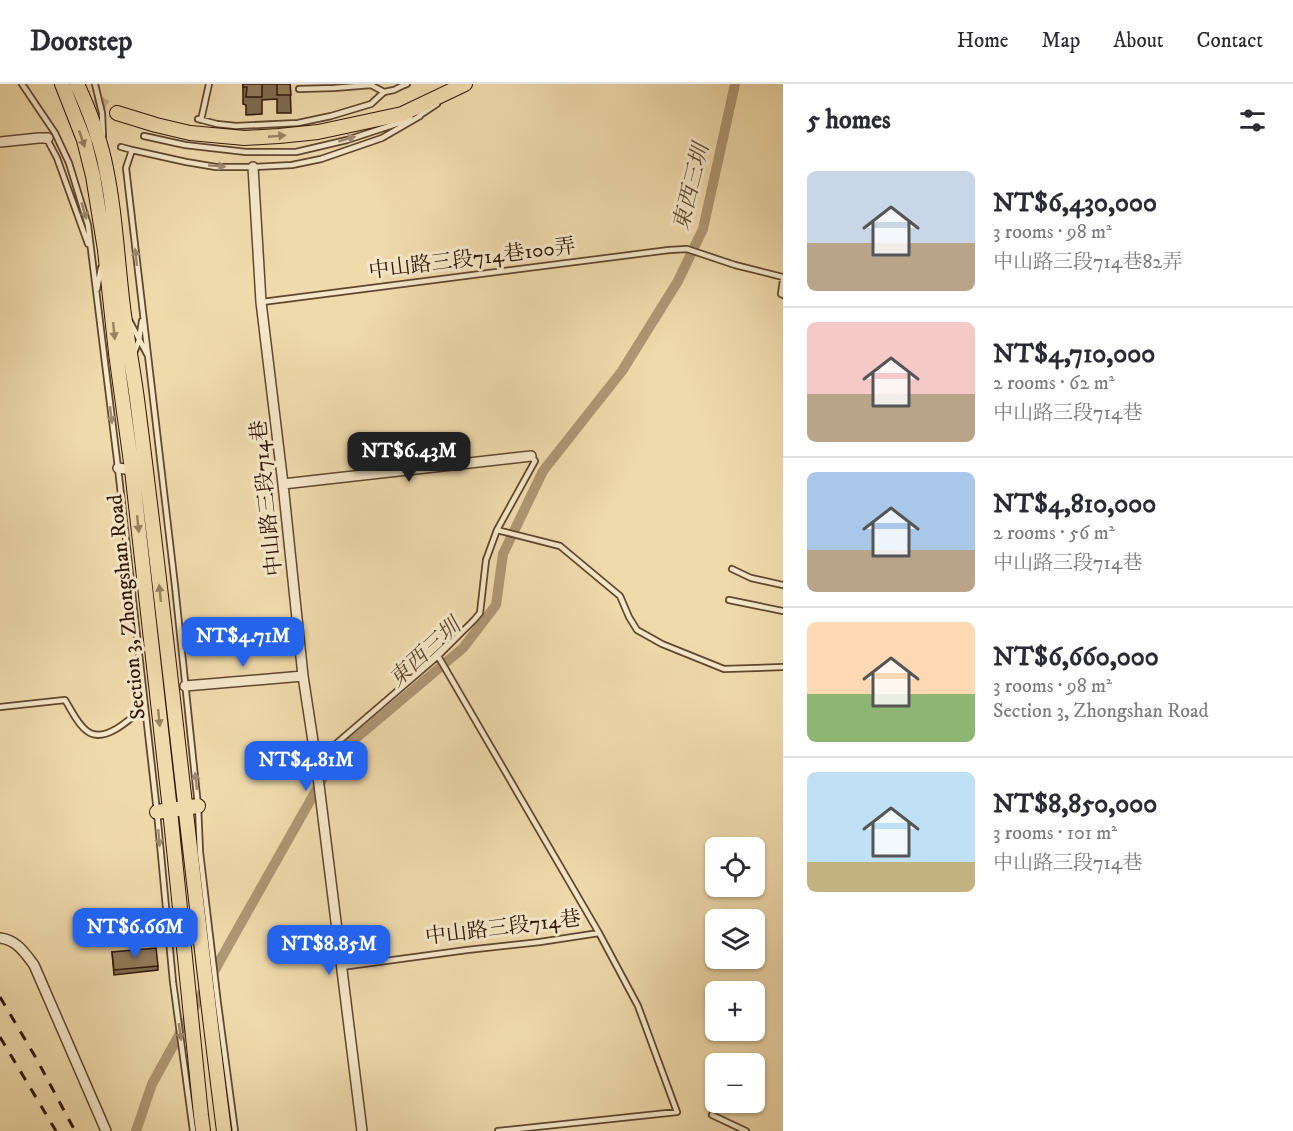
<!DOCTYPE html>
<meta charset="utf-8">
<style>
body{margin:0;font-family:"IM FELL DW Pica","Noto Serif TC",serif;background:#f2f2f3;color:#2b2b33;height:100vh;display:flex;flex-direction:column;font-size:22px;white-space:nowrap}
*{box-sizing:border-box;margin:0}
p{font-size:20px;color:#7c7c81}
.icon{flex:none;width:33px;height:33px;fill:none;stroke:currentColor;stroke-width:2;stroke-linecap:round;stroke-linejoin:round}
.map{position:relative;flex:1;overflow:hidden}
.drawer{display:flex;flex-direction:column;background:#fff;width:510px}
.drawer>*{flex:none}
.tools{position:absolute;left:705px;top:753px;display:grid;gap:12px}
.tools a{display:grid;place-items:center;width:60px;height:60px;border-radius:9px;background:#fff;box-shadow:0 2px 4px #0004;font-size:30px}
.price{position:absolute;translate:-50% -51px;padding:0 14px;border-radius:12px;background:#2563eb;color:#fff;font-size:20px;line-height:39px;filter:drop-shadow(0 2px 3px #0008)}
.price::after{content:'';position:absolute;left:50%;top:36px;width:18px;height:14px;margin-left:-9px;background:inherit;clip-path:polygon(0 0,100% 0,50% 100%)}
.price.current{background:#222;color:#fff}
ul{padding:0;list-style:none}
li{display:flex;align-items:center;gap:18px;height:150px;padding:0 24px}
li+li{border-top:2px solid #e1e1e2}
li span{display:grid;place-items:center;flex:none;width:168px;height:120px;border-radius:9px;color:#555}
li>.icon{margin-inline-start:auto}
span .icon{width:72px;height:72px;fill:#fffc;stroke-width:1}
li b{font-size:26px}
h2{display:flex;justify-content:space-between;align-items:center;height:72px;padding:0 24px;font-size:26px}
header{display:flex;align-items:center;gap:36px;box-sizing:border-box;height:84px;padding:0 30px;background:#fff;border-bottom:2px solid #e1e1e2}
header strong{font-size:28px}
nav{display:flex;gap:33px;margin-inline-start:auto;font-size:21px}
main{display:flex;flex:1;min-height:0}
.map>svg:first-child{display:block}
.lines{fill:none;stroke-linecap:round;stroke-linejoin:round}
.canal{stroke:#ae9773;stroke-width:10}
.primary-tunnel{stroke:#c9b38b;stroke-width:14;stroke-dasharray:14 7;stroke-linecap:butt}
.lane-casing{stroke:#5f472f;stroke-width:8}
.street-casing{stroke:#5f472f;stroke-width:12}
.primary-casing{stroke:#2f1605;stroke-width:16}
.lane{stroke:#f5e7c9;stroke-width:4.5}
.street{stroke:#f5e7c9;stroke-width:9}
.primary{stroke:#efdaac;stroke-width:14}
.rail{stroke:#2f1605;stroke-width:3;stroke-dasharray:10 10;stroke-linecap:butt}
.wall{fill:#7e6b4f;stroke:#2f1605;stroke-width:1.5}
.building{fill:#937c5c;stroke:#2f1605;stroke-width:1.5}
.oneway{fill:#998261}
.oneway2{fill:#9c8971}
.labels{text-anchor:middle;stroke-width:6;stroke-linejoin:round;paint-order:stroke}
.street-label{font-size:21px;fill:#2f1605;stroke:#f5e7c9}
.water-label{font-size:22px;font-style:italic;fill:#624a31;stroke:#f5e7c9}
</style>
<header>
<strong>Doorstep</strong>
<nav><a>Home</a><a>Map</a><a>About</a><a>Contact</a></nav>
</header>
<main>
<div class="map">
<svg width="783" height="1047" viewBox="0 0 783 1047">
<rect width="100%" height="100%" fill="#efdaac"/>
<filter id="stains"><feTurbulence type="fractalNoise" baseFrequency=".00333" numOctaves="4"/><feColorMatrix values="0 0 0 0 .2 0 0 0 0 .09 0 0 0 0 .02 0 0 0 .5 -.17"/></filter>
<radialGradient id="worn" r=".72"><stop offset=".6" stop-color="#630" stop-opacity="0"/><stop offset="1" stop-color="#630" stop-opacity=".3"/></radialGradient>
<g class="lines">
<path class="canal" d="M136,1047L152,1000L232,855L336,671L463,564L496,521L503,470L543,387L622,287L678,197L703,145L735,0"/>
<path class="primary-tunnel" d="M75,7L117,29"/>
<g class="lane-casing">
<path id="lane" d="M22,0L55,49L69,79L88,141L118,384L157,728L173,898L193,1047
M95,0L102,29L103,52
M299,5L334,4L371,1L384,8
M419,32L437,20
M198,35L217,40L236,42L298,39L331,32L371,20L384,8L394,6L402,2L407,0
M201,36L209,0
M144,52L185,61L246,68H296L347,56L411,35
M45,56L48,57L57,74L88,160
M121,63L132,66
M783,196L781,210L783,211
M97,205L101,184
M262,218L669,166L687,165L735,181L783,193
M130,238L147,270
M134,269L139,256L142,237
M497,446L560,462L620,512L629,533L637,546L662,560L724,585L783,583
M732,485L751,494L783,501
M729,516L783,527
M438,572L599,849L638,922L677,1028L498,1047
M0,623L65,616C71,625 77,640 87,647C104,661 133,633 145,622
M316,677L438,572L474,536L480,529L486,476L497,446L535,377L531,372
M341,883L467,866L540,858L599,849
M712,1031L746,1047
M235,1047L218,920L200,768L198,722L175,502L126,84L132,66L186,78L216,83H253L292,81L321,75L382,54L420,32"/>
</g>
<g class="street-casing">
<path id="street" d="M0,58L39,54H48
M253,83L261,218L283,400L303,592L316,677L362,1047
M118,384L132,386
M283,400L531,372
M185,602L303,592
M0,854C17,856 25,869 34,881L106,1047"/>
</g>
<g class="primary-casing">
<path id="primary" d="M62,0L84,56L93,92L105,166L116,269L132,386L170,726L201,1031L203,1047
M77,0C88,24 98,49 104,75C115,123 117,174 123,223C127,256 134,289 138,323C169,564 193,806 224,1047
M117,29L156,41L190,49L245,54L279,52L318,48L402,30L465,0
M157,728L198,722"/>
</g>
<use href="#lane" class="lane"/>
<use href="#street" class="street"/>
<use href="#primary" class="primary"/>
<path class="rail" d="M0,913L36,974L75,1047
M0,953L56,1047"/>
</g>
<path class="wall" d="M243,0H290L291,29H277V15L262,16V30L246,31V21L243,20Z
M112,868L158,882V886L114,891Z"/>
<path class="building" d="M243,0H262V13H246L247,3H243Z
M277,0H290L291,11H277Z
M156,864L158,882L114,886L112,868Z"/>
<defs><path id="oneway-solid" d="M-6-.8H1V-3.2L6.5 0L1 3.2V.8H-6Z" transform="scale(1.5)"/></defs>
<g class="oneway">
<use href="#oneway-solid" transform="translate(277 52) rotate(-5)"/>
<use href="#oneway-solid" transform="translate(82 55) rotate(71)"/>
<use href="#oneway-solid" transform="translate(114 247) rotate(84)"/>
<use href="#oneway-solid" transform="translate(138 440) rotate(84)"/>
<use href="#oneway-solid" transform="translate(160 509) rotate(-96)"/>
<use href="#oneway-solid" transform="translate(159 634) rotate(84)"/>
</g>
<g class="oneway2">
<use href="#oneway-solid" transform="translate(347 55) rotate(-16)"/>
<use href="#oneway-solid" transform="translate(217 82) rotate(4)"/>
<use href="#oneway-solid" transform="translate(84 127) rotate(74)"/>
<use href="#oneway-solid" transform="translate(136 173) rotate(-96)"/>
<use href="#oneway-solid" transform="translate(111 331) rotate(83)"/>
<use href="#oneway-solid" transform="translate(196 697) rotate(-96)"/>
<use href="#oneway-solid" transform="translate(159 754) rotate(85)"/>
<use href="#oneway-solid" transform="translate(180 948) rotate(82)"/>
</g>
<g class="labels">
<g class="street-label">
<text transform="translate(472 174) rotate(-7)" y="7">中山路三段714巷100弄</text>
<text transform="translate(266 414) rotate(-96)" y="7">中山路三段714巷</text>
<text transform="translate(126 523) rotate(-96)" y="7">Section 3, Zhongshan Road</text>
<text transform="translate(503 843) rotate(-7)" y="7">中山路三段714巷</text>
</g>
<g class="water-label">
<text transform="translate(690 103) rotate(-76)" y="8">東西三圳</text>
<text transform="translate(424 568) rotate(-43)" y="8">東西三圳</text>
</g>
</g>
<rect width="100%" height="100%" filter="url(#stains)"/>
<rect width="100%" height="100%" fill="url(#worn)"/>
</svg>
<div class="tools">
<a><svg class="icon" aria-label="locate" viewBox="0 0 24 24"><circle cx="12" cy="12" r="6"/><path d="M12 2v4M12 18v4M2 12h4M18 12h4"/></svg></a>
<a><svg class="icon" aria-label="layers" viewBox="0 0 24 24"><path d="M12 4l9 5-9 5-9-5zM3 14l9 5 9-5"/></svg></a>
<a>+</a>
<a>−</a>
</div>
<b class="price current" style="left:409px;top:399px">NT$6.43M</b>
<b class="price" style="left:243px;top:584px">NT$4.71M</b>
<b class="price" style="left:306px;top:708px">NT$4.81M</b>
<b class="price" style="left:135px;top:875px">NT$6.66M</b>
<b class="price" style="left:329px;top:892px">NT$8.85M</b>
</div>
<section class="drawer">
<h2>5 homes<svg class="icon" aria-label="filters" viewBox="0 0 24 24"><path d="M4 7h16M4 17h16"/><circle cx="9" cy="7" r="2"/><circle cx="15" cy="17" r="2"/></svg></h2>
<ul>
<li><span style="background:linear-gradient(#c9d6e8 60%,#b9a48a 0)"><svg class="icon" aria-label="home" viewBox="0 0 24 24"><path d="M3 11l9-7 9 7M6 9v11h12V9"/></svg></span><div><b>NT$6,430,000</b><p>3 rooms · 98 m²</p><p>中山路三段714巷82弄</p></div></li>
<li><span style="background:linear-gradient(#f6c9c9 60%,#b9a48a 0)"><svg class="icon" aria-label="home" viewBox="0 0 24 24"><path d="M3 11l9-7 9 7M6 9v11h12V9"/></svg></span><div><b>NT$4,710,000</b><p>2 rooms · 62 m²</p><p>中山路三段714巷</p></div></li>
<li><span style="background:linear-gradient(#a9c7e8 65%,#b9a48a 0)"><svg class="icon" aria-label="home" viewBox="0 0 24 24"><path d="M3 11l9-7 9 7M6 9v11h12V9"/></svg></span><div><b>NT$4,810,000</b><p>2 rooms · 56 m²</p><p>中山路三段714巷</p></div></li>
<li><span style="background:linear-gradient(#ffd9b3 60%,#8fb573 0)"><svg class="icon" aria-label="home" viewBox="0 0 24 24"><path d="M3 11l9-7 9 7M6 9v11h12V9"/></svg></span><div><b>NT$6,660,000</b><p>3 rooms · 98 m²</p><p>Section 3, Zhongshan Road</p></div></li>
<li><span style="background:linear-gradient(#bfe0f5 75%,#c2b280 0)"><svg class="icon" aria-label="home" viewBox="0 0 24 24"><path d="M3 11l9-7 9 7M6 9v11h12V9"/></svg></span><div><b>NT$8,850,000</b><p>3 rooms · 101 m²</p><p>中山路三段714巷</p></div></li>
</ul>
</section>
</main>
